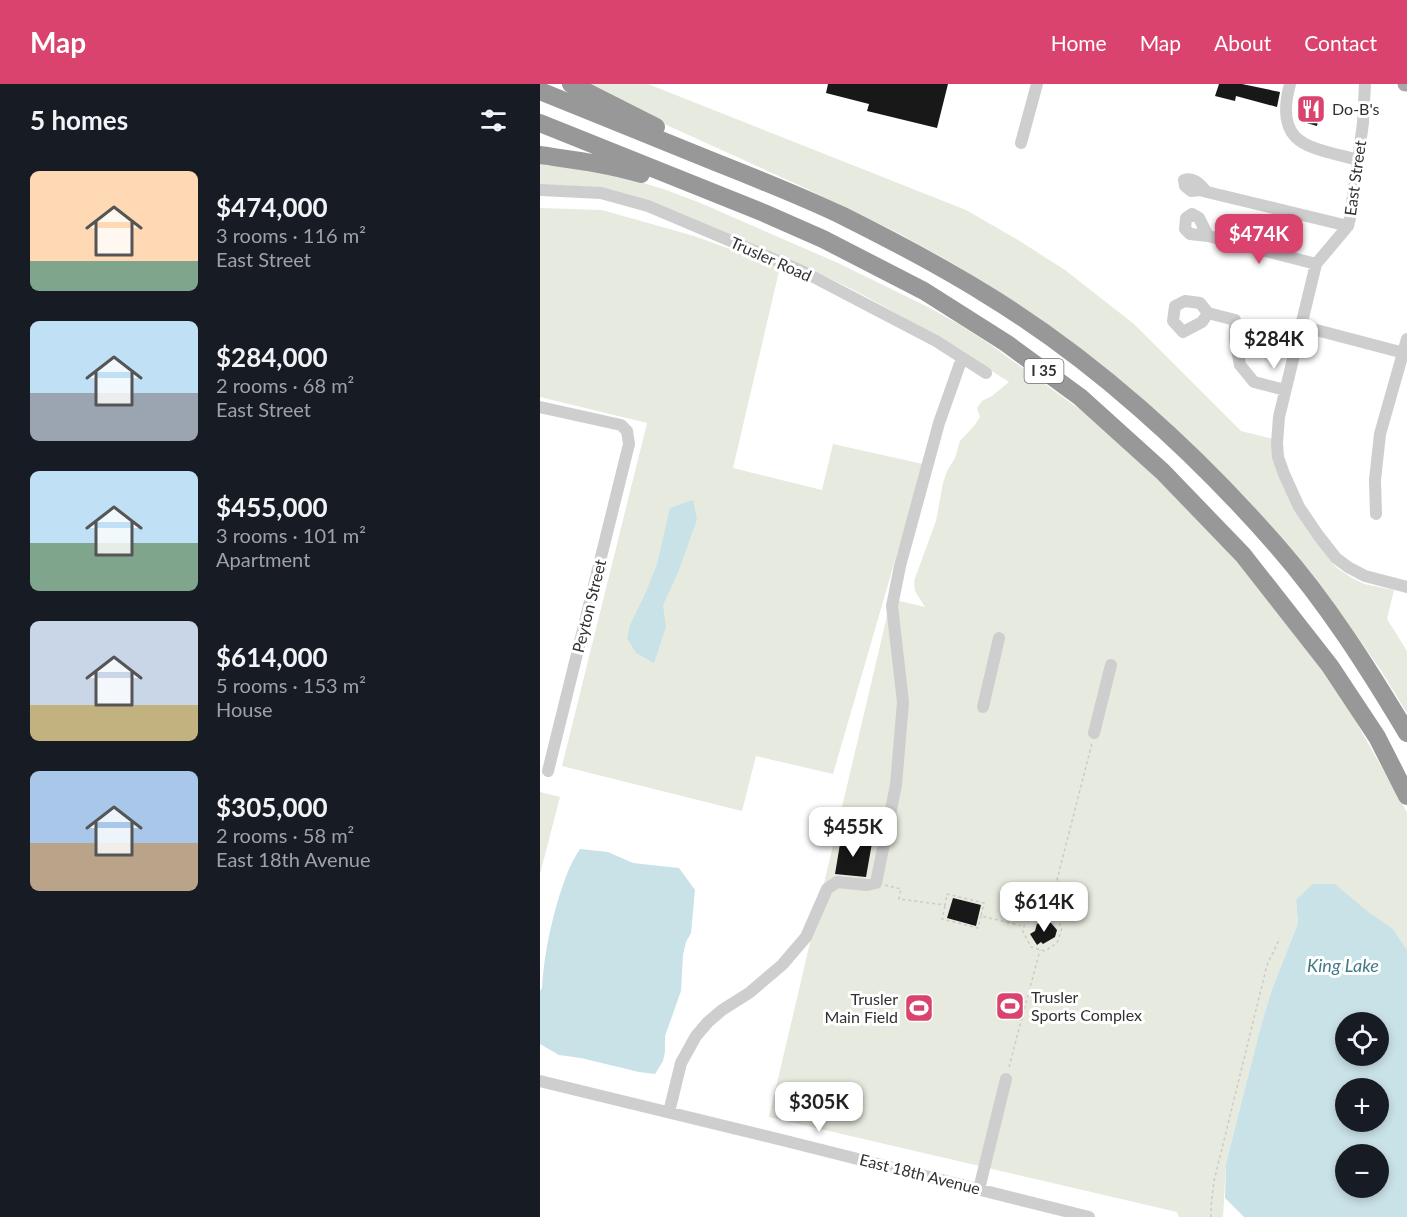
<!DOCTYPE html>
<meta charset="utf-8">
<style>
body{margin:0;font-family:Lato,sans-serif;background:#20242c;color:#f1f3f6;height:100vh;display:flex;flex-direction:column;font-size:22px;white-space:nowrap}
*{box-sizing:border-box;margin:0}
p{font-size:20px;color:#9ea1a6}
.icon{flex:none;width:33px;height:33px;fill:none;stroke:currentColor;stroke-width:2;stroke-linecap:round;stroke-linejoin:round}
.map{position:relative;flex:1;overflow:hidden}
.side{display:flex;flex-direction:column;background:#171b24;width:540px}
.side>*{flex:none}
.tools{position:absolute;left:795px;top:928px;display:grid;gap:12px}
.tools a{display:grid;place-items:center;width:54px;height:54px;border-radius:50%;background:#171b24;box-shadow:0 3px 9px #0003;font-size:30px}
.price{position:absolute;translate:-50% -51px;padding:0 14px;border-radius:12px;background:#fff;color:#222;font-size:20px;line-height:39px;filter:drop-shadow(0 2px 3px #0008)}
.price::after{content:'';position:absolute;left:50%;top:36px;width:18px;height:14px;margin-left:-9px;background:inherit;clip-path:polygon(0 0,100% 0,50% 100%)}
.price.current{background:#d9436d;color:#fff}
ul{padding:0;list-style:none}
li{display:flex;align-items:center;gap:18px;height:150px;padding:0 30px}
li span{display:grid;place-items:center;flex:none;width:168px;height:120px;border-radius:9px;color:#555}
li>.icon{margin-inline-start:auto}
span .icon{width:72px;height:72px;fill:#fffc;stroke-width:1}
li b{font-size:26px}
h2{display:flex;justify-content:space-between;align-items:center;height:72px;padding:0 30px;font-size:26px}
header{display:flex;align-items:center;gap:36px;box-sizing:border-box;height:84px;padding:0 30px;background:#d9436d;color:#fff}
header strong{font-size:28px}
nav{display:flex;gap:33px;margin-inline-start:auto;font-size:21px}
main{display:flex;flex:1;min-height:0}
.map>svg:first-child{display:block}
.green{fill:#e7eade}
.water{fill:#c9e2e7;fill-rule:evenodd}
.building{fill:#181818}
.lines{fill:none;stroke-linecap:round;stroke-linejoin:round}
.path{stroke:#cbcbcb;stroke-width:1.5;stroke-dasharray:3 3;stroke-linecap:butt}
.minor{stroke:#cecece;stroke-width:12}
.major{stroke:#a9a9a9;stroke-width:15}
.highway{stroke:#989898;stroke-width:18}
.labels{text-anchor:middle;stroke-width:6;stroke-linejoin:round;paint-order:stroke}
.shield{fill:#fff;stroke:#6f6f6f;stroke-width:1.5}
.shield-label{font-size:15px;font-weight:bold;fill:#313131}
.poi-label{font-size:16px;fill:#313131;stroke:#fff;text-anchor:start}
.street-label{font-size:16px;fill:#313131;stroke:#fff}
.water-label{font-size:18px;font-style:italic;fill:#417b88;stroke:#fff}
</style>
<header>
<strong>Map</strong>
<nav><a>Home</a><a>Map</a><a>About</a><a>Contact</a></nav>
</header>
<main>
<section class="side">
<h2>5 homes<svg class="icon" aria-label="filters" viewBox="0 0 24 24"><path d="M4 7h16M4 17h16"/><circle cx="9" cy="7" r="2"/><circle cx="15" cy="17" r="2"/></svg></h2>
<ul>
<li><span style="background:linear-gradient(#ffd9b3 75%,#7fa58c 0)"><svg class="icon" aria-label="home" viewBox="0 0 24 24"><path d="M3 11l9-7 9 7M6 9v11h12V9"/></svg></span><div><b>$474,000</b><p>3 rooms · 116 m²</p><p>East Street</p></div></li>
<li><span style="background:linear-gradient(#bfe0f5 60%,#9aa5b1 0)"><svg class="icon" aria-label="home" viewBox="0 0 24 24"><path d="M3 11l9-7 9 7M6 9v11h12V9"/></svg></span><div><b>$284,000</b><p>2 rooms · 68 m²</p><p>East Street</p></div></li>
<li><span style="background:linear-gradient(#bfe0f5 60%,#7fa58c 0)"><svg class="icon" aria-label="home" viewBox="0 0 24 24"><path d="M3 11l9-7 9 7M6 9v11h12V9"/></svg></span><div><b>$455,000</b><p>3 rooms · 101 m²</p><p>Apartment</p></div></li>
<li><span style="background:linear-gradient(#c9d6e8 70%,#c2b280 0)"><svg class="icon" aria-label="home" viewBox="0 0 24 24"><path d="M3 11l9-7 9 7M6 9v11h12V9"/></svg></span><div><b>$614,000</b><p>5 rooms · 153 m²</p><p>House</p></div></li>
<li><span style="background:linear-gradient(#a9c7e8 60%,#b9a48a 0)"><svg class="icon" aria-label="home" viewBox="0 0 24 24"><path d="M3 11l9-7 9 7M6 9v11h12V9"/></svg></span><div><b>$305,000</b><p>2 rooms · 58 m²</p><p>East 18th Avenue</p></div></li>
</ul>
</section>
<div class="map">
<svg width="867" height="1133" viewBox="0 0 867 1133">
<rect width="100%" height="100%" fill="#fff"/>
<path class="green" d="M40,0H108L426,126L478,156L525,186L594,240L701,347L733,355L750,416L789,475L797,484L812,494L824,500L854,506L847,535L867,567V629L840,585L792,517L709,418L685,393L630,339L518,249L470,215L414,180L358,149L263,103L78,19Z
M0,76L94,96L126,106L158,118L298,179L390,224L420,241L448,259L542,327L624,399L708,489L778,579L806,620L867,728V866L853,845L828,829L756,816L758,839L731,908L720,945L686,1080L683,1133H639L637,1128L229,1033L351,515L385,523L375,507L374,497L396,437L403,399L407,387L415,374L420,357L434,342L440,333L437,324L442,317L452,312L469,298C410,260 350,223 287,193C214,159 136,133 61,105L39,102L0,101Z
M0,124L62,126L154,152L240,183L193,384L282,406L293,360L383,380L293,690L216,672L202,727L22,682L107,339L0,313Z
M0,708L20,713L0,790Z"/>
<path class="water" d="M153,416L157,435L138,489L123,521L126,543L114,579L96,569L87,554L90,541L106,508L117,480L130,424Z
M40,765L68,768L93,779L139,784L155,806L151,849L146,858L143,871L141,907L125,952V968L123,977L115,990L99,988L41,974L19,971L0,960V907L2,904C4,868 14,823 27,790C30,781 35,773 40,765Z
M773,800H795L828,828L853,845L867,866V1133H704L685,1114L686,1080L720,945L731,908L758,839L756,816ZM806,939H838V972H806ZM806,1005H838V1038H806ZM806,1071H838V1104H806Z"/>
<path class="building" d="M288,0H408L397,44L327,27L329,20L286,9Z
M679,0H702L740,8L737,23L696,12L695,17L675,12Z
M768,14L782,18L777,42L763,38Z
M301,754L332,759L326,793L295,790Z
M413,814L441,821L436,842L407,834Z
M504,837L511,839L517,846L515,853L503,860L501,858L497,861L490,850L495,847L497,840Z"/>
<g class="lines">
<path class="path" d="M345,801L361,805L359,815L405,821L407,810L444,819L441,832L483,842
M405,822L402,835L438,844L441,832
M508,831L499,828L485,836L483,848L491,863L505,867L517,859L522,844L516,833L508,831L552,659
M469,983L500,866
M671,1133V1122L674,1097L727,881L740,854"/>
<path class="minor" d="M750,0C733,63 771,63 818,76
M825,0L823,39L810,134L808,142L776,180L739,333L737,359L738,373L744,390L759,423L778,451L796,474L808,483L825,492L867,503
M481,59L497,0
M0,106L61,109L108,122L264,188L396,257L446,289
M667,108C660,101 655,93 644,96L645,102L651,107L659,106L667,108L808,142
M668,152L650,150L645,145L646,134L652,130L659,134L668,152L776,180
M668,229L662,238L643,248L633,237L635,222L645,217L660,219L668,229L695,236V255L700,281L714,298L745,306
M761,242L864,269
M0,323L81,341L87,347L89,360L8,687
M836,430L835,396L840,350L867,255
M443,623L459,554
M554,649L571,581
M0,997L242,1056L549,1133
M129,1028L141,979L156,952L168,938L182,926L209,909L242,881L266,853L287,805L297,798L327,801L336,799L356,701L363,618L352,522L360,482L399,339L422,274
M439,1105L466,995"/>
<path class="major" d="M865,0H867"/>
<path class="highway" d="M31,0L116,43
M0,7C58,31 117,54 175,78C218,95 261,112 303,132C351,156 399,181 444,209C553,275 654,367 737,462C787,519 828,584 867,649
M0,39L224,129L283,155L384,207L466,259L540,313L623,388L703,471L790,582L837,653L867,712
M0,71C34,76 68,80 101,90"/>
</g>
<defs>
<g id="restaurant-square" transform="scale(1.5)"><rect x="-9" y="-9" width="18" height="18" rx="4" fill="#d9436d" stroke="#fff"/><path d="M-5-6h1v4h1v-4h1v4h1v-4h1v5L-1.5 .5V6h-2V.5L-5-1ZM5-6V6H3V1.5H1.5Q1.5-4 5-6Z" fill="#fff"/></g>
<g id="stadium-square" transform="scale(1.5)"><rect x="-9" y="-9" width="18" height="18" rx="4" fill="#d9436d" stroke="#fff"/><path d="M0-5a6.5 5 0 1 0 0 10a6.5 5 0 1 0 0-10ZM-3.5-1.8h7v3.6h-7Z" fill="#fff"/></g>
</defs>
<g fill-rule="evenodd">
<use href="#restaurant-square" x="771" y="25"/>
<use href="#stadium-square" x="470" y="922"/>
<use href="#stadium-square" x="379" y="924"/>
</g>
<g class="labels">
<rect class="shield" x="484.5" y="275" width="39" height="24" rx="4.5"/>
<g class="shield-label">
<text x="504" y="292">I 35</text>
</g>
<g class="poi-label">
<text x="792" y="31">Do-B's</text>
<text x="491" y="919">Trusler<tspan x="491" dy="18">Sports Complex</tspan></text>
<text x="358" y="921" text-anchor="end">Trusler<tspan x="358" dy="18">Main Field</tspan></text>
</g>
<g class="street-label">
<text transform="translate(815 94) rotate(-82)" y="6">East Street</text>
<text transform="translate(231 175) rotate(24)" y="6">Trusler Road</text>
<text transform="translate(49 522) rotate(-76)" y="6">Peyton Street</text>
<text transform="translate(380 1090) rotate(14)" y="6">East 18th Avenue</text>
</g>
<g class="water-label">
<text x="803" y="888">King Lake</text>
</g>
</g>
</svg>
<div class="tools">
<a><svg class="icon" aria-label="locate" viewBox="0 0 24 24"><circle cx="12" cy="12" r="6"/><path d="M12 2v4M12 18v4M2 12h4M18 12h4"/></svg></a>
<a>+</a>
<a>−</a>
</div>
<b class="price current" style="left:719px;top:181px">$474K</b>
<b class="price" style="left:734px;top:286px">$284K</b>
<b class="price" style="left:313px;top:774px">$455K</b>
<b class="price" style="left:504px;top:849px">$614K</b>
<b class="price" style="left:279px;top:1049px">$305K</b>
</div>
</main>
